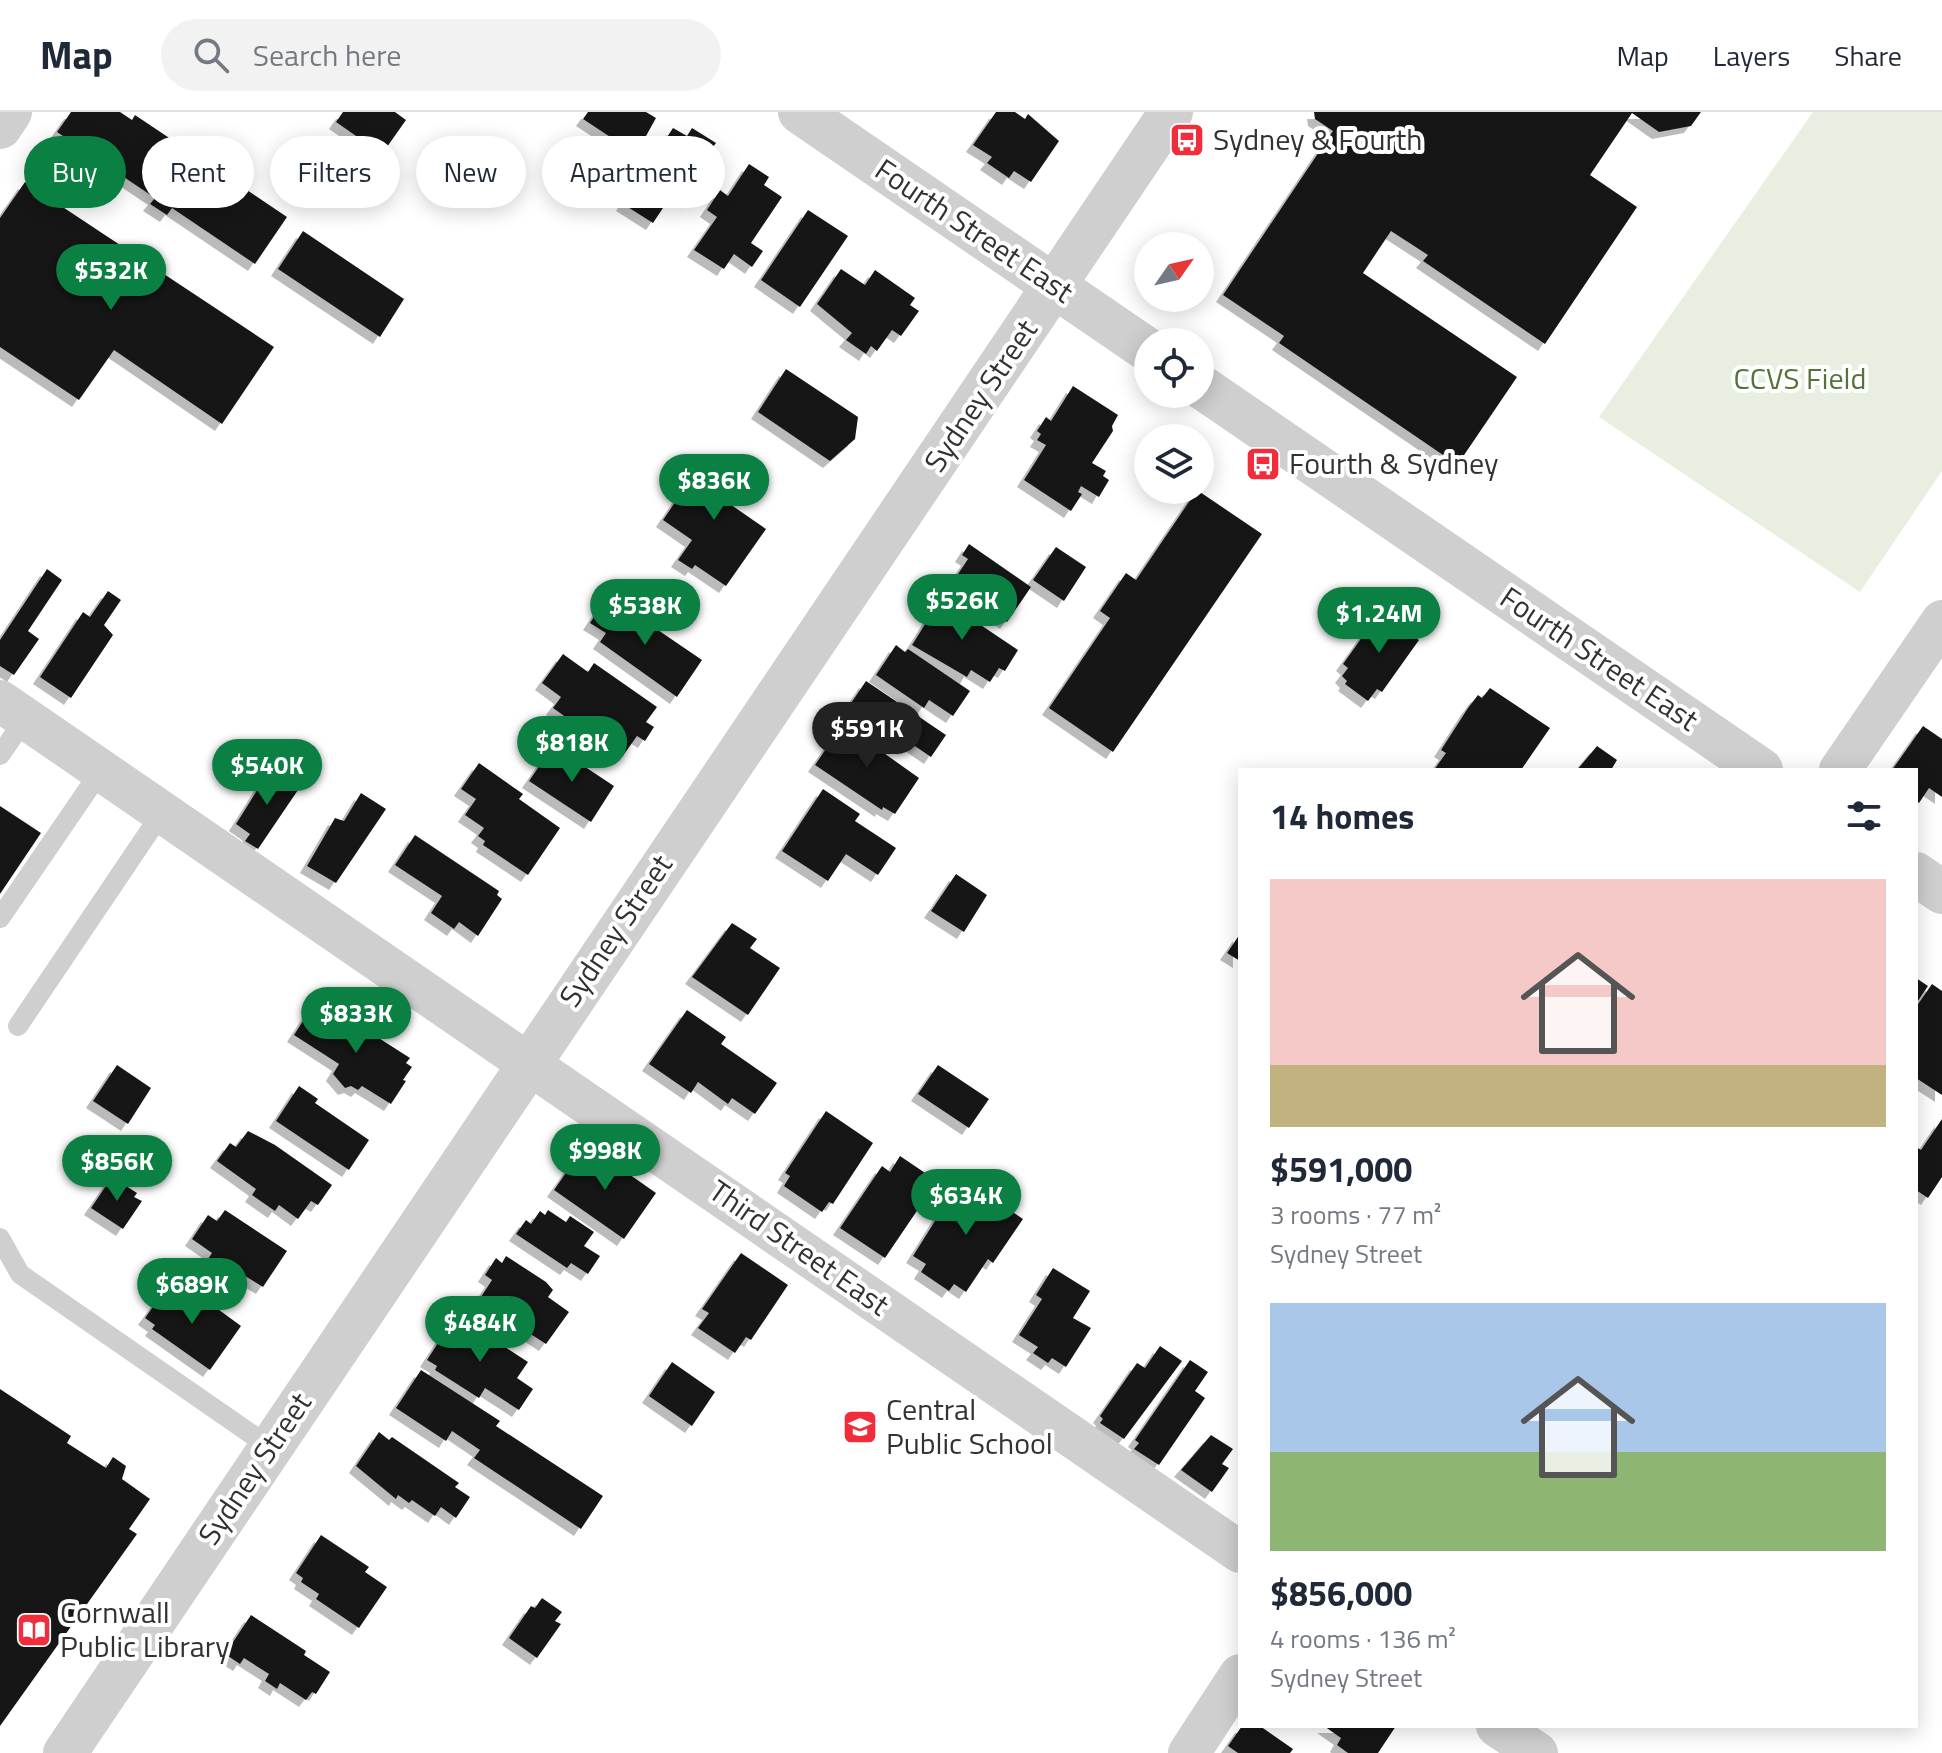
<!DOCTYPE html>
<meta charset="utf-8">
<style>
body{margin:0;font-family:"Titillium Web",sans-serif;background:#f2f2f3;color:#1f2937;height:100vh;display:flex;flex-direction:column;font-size:30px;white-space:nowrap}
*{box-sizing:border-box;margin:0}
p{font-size:26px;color:#747a83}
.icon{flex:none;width:44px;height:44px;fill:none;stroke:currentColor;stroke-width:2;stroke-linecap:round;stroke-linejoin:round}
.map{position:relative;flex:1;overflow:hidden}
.side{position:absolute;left:1238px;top:656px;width:680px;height:960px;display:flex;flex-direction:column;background:#fff;border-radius:0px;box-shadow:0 4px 20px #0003}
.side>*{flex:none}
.guide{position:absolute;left:24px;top:24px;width:760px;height:72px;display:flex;gap:16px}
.needle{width:52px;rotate:56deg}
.tools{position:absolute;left:1134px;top:120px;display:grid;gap:16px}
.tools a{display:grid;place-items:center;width:80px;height:80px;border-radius:50%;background:#fff;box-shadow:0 4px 20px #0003;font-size:40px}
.price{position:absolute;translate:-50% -68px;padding:0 18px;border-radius:28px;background:#0b8043;color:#fff;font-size:26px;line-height:52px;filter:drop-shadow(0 2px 4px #0008)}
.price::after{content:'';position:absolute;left:50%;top:48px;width:24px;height:18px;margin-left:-12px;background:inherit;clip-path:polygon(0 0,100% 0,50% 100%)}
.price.on{background:#222;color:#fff}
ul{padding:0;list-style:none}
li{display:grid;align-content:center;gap:16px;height:424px;padding:0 32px}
li span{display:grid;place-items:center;height:248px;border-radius:0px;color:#555}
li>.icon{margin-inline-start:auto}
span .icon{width:144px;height:144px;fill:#fffc;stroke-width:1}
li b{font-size:34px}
h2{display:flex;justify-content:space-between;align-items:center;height:96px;padding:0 32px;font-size:34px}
.tag{padding:0 28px;border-radius:36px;background:#fff;box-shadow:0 4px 20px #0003;font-size:28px;line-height:72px}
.tag.on{background:#0b8043;color:#fff}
header{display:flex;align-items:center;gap:48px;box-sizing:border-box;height:112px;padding:0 40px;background:#fff;border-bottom:2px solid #e0e1e3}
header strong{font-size:38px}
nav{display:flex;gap:44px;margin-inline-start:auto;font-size:28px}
.search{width:560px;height:72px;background:#f2f2f3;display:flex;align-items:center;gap:20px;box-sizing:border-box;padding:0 28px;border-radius:44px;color:#747a83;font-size:30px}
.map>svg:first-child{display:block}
.green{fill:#e8efe0}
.building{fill:#191919;filter:url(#shadow)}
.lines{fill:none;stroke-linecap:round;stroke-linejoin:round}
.service{stroke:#cfcfcf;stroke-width:20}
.minor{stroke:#cfcfcf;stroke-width:42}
.tertiary{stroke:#cfcfcf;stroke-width:44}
.labels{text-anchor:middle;stroke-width:8;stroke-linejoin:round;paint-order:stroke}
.poi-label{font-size:30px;fill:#323232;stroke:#fff;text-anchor:start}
.street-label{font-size:30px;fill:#323232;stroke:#fff}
.park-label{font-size:30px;fill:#55723b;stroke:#fff}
</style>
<header>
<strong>Map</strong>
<div class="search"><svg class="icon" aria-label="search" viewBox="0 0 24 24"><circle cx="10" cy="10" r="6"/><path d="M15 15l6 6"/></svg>Search here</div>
<nav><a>Map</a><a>Layers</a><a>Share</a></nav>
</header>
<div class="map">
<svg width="1942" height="1641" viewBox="0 0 1942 1641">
<defs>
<filter id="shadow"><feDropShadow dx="-7" dy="7" stdDeviation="0" flood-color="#0004"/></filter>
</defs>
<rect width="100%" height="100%" fill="#fff"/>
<path class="green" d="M1813,0H1942V359L1860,480L1599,305Z"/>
<path class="building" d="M71,0H120L132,8L135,3L287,105L255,152L172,96L167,103L150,92L155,86L57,20Z
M343,0H395L406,8L382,42L336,10Z
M588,0H646L656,6L636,42L583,7Z
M996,0H1015L1025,7L1028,2L1059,29L1031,70L1014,59L1009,66L987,51L992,45L973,33Z
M1314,0H1701L1691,14L1659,20L1632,1L1590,63L1637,95L1545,232L1423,149L1428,143L1391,119L1363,161L1517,265L1460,349L1445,339L1443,343L1279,231L1284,224L1223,183L1333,19L1315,7Z
M673,16L687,24L692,16L716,31L710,39L714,42L681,86L673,81L653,111L623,92Z
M749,52L769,65L764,73L782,85L751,131L763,139L752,155L734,142L724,157L694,138L717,105L707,98L720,78L728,84Z
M25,70L274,235L222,312L114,238L79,288L0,235V106Z
M808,98L848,124L800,195L761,168Z
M303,119L404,187L380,225L278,157Z
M841,157L865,173L875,158L915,186L910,193L919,199L901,224L892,218L877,239L871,234L866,242L846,228L852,221L817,192Z
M786,257L858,305L855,327L830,349L758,300Z
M1073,274L1118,303L1112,314L1113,319L1092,351L1106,359L1103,364L1109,368L1099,385L1081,374L1078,380L1082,382L1071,399L1024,368L1046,333L1037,328L1041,322L1037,319L1046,305L1051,309Z
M708,342L743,366L727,390L766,417L726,474L695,453L692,457L678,448L692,428L663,408Z
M1197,378L1262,422L1113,640L1049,596L1110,506L1100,499L1126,461L1136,468Z
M969,432L1031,475L1007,510L990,498L994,492L956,465L968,447L962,443Z
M1056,435L1086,455L1064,489L1033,468Z
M47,457L62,468L28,519L39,527L14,563L0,554V528Z
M108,479L121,488L104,513L113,523L71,586L40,565L83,500L90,505Z
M933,481L1018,538L1005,559L999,556L990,570L971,558L967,565L912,533L932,501L924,496Z
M608,484L702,548L677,585L600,530L606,521L590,511Z
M1380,500L1393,509L1398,501L1412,511L1407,519L1419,528L1382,580L1377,577L1368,589L1345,572L1347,569L1342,564L1348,556L1343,552Z
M896,533L905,540L908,537L970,579L953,604L929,588L924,596L876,563Z
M563,542L588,560L594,551L657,595L646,610L654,615L645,629L637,624L622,645L553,596L561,585L542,571Z
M866,569L946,623L931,645L909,630L905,636L884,623L883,626L845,600Z
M1490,576L1550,616L1521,658H1434L1446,641L1441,638L1468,596L1478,583L1482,586Z
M843,612L919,666L895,702L883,695L882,698L815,653Z
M1923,614L1942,627V685L1929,676L1919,691L1916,689V658H1892Z
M1597,634L1617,648L1611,658H1577Z
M561,639L614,674L591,710L529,669L549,640L555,645Z
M479,651L523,682L519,687L560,716L528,763L483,733L485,729L478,724L484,716L465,703L476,687L461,677Z
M271,656L300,675L258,737L245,729L250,722L236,712Z
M823,677L860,702L855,709L896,736L878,763L846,742L828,769L782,739Z
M361,681L386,697L336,771L307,754L335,706L344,709Z
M0,694L41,721L0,782Z
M415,723L499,779L497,783L502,787L478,824L459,810L454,817L431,801L442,784L395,753Z
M956,762L987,783L964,820L931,799Z
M732,811L757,827L750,836L780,856L748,903L692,865Z
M1240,822V849L1227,841Z
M1916,866L1928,874L1916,892Z
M1932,872L1942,879V983L1916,966V895Z
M314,892L359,922L363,916L410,946L406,951L412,955L403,968L406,969L391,992L362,974L358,978L351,974L345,976L333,962L339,952L294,923Z
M687,898L726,925L721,932L777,971L755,1002L732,986L728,992L698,970L691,981L649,952Z
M117,953L151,976L128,1012L93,989Z
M938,953L989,987L969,1016L918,982Z
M299,974L318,987L315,991L369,1028L349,1058L276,1009Z
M826,999L873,1031L833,1092L829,1090L822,1100L784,1074L790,1064L785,1061Z
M1942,1007V1065L1928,1086L1916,1078V1035L1921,1038Z
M248,1019L275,1033L332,1073L318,1093L311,1089L298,1107L279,1093L275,1099L252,1083L256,1077L217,1049L230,1031L236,1035Z
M586,1032L656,1081L624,1127L554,1078Z
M900,1044L934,1067L924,1082L927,1084L885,1146L840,1116L882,1054L890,1060Z
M112,1065L137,1081L134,1085L142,1089L123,1117L91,1096Z
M962,1066L1023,1107L993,1151L988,1147L966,1180L954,1172L949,1179L921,1160L926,1152L913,1144Z
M225,1098L287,1139L263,1175L237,1159L234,1164L208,1147L212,1141L192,1127L208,1103L217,1109Z
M548,1098L566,1110L570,1104L594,1120L584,1134L600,1144L588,1162L571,1151L567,1156L516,1122L526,1108L531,1112L540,1099L545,1103Z
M741,1141L788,1173L751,1228L746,1225L735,1241L698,1216L709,1201L702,1197Z
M506,1144L546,1170L553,1178L548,1185L569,1200L546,1232L500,1202L493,1203L479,1188L492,1168L485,1163L496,1146L502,1151Z
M1053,1156L1090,1179L1073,1206L1091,1216L1066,1255L1052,1246L1048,1251L1033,1241L1038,1235L1019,1223L1042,1187L1036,1183Z
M170,1171L207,1197L211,1192L241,1214L210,1258L152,1217L155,1213L145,1206Z
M456,1203L528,1250L517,1266L533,1277L519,1298L485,1276L479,1286L435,1258L437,1254L427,1248Z
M1160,1234L1182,1249L1124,1327L1100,1311L1103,1307L1100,1304L1137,1251L1145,1256Z
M1190,1248L1208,1260L1195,1279L1205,1286L1159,1353L1134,1337L1139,1331L1135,1328Z
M672,1250L715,1280L692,1314L649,1284Z
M421,1258L500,1309L496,1314L603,1384L581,1417L474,1346L480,1338L452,1319L446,1329L396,1296Z
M0,1277L71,1324L67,1331L106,1356L113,1345L126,1354L122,1367L150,1387L129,1417L137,1422L0,1614Z
M379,1320L389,1328L392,1325L459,1371L455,1375L470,1385L456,1406L441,1395L435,1404L412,1388L409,1391L398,1383L396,1387L356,1354Z
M1211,1323L1233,1337L1222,1352L1229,1356L1212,1380L1181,1358Z
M321,1423L369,1455L365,1460L387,1475L359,1516L316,1487L319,1482L301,1470L303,1466L296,1461Z
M542,1486L562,1500L555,1509L561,1512L537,1546L509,1526L531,1494L535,1496Z
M251,1503L306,1539L304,1543L330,1560L316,1582L312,1580L306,1588L280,1571L277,1577L265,1569L269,1562L244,1546L240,1552L225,1542Z
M1242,1614H1260L1293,1637L1290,1641H1238L1228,1634Z
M1324,1614H1396L1378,1641H1348L1337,1633L1341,1626Z"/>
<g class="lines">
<path class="service" d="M0,643L25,607
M0,806L102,657
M18,914L163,699
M0,1126L20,1162L270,1335"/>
<path class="minor" d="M0,589L1240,1440
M1840,658L1942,509
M1497,1614L1537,1641
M1189,1641L1240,1563"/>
<path class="tertiary" d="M800,0L1148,238
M0,15L10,0
M1200,274L1761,658
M1916,762L1942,780
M65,1641L1171,0"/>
</g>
<defs>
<g id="bus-square" transform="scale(1.8)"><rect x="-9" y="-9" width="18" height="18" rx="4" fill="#f12d3b" stroke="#fff"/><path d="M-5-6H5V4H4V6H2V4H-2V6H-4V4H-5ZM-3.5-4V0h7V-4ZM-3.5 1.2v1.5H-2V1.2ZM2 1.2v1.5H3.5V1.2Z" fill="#fff"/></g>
<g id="school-square" transform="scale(1.8)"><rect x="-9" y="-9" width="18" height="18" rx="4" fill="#f12d3b" stroke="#fff"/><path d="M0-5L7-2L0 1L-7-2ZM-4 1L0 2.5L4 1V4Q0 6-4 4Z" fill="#fff"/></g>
<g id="library-square" transform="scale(1.8)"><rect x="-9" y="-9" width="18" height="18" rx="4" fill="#f12d3b" stroke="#fff"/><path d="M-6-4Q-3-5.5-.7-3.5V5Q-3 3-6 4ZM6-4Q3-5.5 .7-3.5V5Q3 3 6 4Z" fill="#fff"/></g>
</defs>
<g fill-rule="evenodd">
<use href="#bus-square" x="1187" y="28"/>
<use href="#bus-square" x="1263" y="352"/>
<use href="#school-square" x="860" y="1315"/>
<use href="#library-square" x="34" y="1518"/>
</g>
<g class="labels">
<g class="poi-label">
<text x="1213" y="38">Sydney &amp; Fourth</text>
<text x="1289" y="362">Fourth &amp; Sydney</text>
<text x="886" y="1308">Central<tspan x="886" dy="34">Public School</tspan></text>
<text x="60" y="1511">Cornwall<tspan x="60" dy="34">Public Library</tspan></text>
</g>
<g class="street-label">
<text transform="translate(974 119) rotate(34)" y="10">Fourth Street East</text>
<text transform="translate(981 284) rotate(-56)" y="10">Sydney Street</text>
<text transform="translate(1599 547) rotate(34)" y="10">Fourth Street East</text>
<text transform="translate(616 819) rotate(-56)" y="10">Sydney Street</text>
<text transform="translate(799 1136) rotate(35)" y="10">Third Street East</text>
<text transform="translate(255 1357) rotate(-56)" y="10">Sydney Street</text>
</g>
<g class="park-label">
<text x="1800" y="277">CCVS Field</text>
</g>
</g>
</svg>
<div class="tools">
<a><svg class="needle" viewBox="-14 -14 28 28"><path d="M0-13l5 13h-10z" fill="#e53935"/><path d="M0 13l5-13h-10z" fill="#747a83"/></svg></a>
<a><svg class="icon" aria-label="locate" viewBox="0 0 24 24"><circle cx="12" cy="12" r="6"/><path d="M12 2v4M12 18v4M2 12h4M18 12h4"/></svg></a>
<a><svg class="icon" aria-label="layers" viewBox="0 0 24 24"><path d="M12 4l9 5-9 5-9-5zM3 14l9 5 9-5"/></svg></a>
</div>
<b class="price" style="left:111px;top:200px">$532K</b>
<b class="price" style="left:714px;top:410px">$836K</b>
<b class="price" style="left:962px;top:530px">$526K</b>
<b class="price" style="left:645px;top:535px">$538K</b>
<b class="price" style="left:1379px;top:543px">$1.24M</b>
<b class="price on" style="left:867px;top:658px">$591K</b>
<b class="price" style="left:572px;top:672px">$818K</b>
<b class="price" style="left:267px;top:695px">$540K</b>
<b class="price" style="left:356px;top:943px">$833K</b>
<b class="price" style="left:605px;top:1080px">$998K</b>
<b class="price" style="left:117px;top:1091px">$856K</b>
<b class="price" style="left:966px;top:1125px">$634K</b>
<b class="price" style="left:192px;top:1214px">$689K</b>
<b class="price" style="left:480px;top:1252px">$484K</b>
<div class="guide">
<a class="tag on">Buy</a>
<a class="tag">Rent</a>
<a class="tag">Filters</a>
<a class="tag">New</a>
<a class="tag">Apartment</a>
</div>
<section class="side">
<h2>14 homes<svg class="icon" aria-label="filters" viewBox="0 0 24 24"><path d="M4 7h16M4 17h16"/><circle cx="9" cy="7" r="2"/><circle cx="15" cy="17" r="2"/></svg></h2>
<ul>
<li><span style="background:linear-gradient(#f6c9c9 75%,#c2b280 0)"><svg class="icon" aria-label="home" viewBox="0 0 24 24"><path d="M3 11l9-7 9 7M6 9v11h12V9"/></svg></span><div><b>$591,000</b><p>3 rooms · 77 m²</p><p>Sydney Street</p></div></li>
<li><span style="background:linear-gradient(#a9c7e8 60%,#8fb573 0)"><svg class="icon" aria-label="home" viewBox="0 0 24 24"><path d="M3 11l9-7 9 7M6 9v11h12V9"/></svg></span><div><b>$856,000</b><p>4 rooms · 136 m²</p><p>Sydney Street</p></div></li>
</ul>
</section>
</div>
